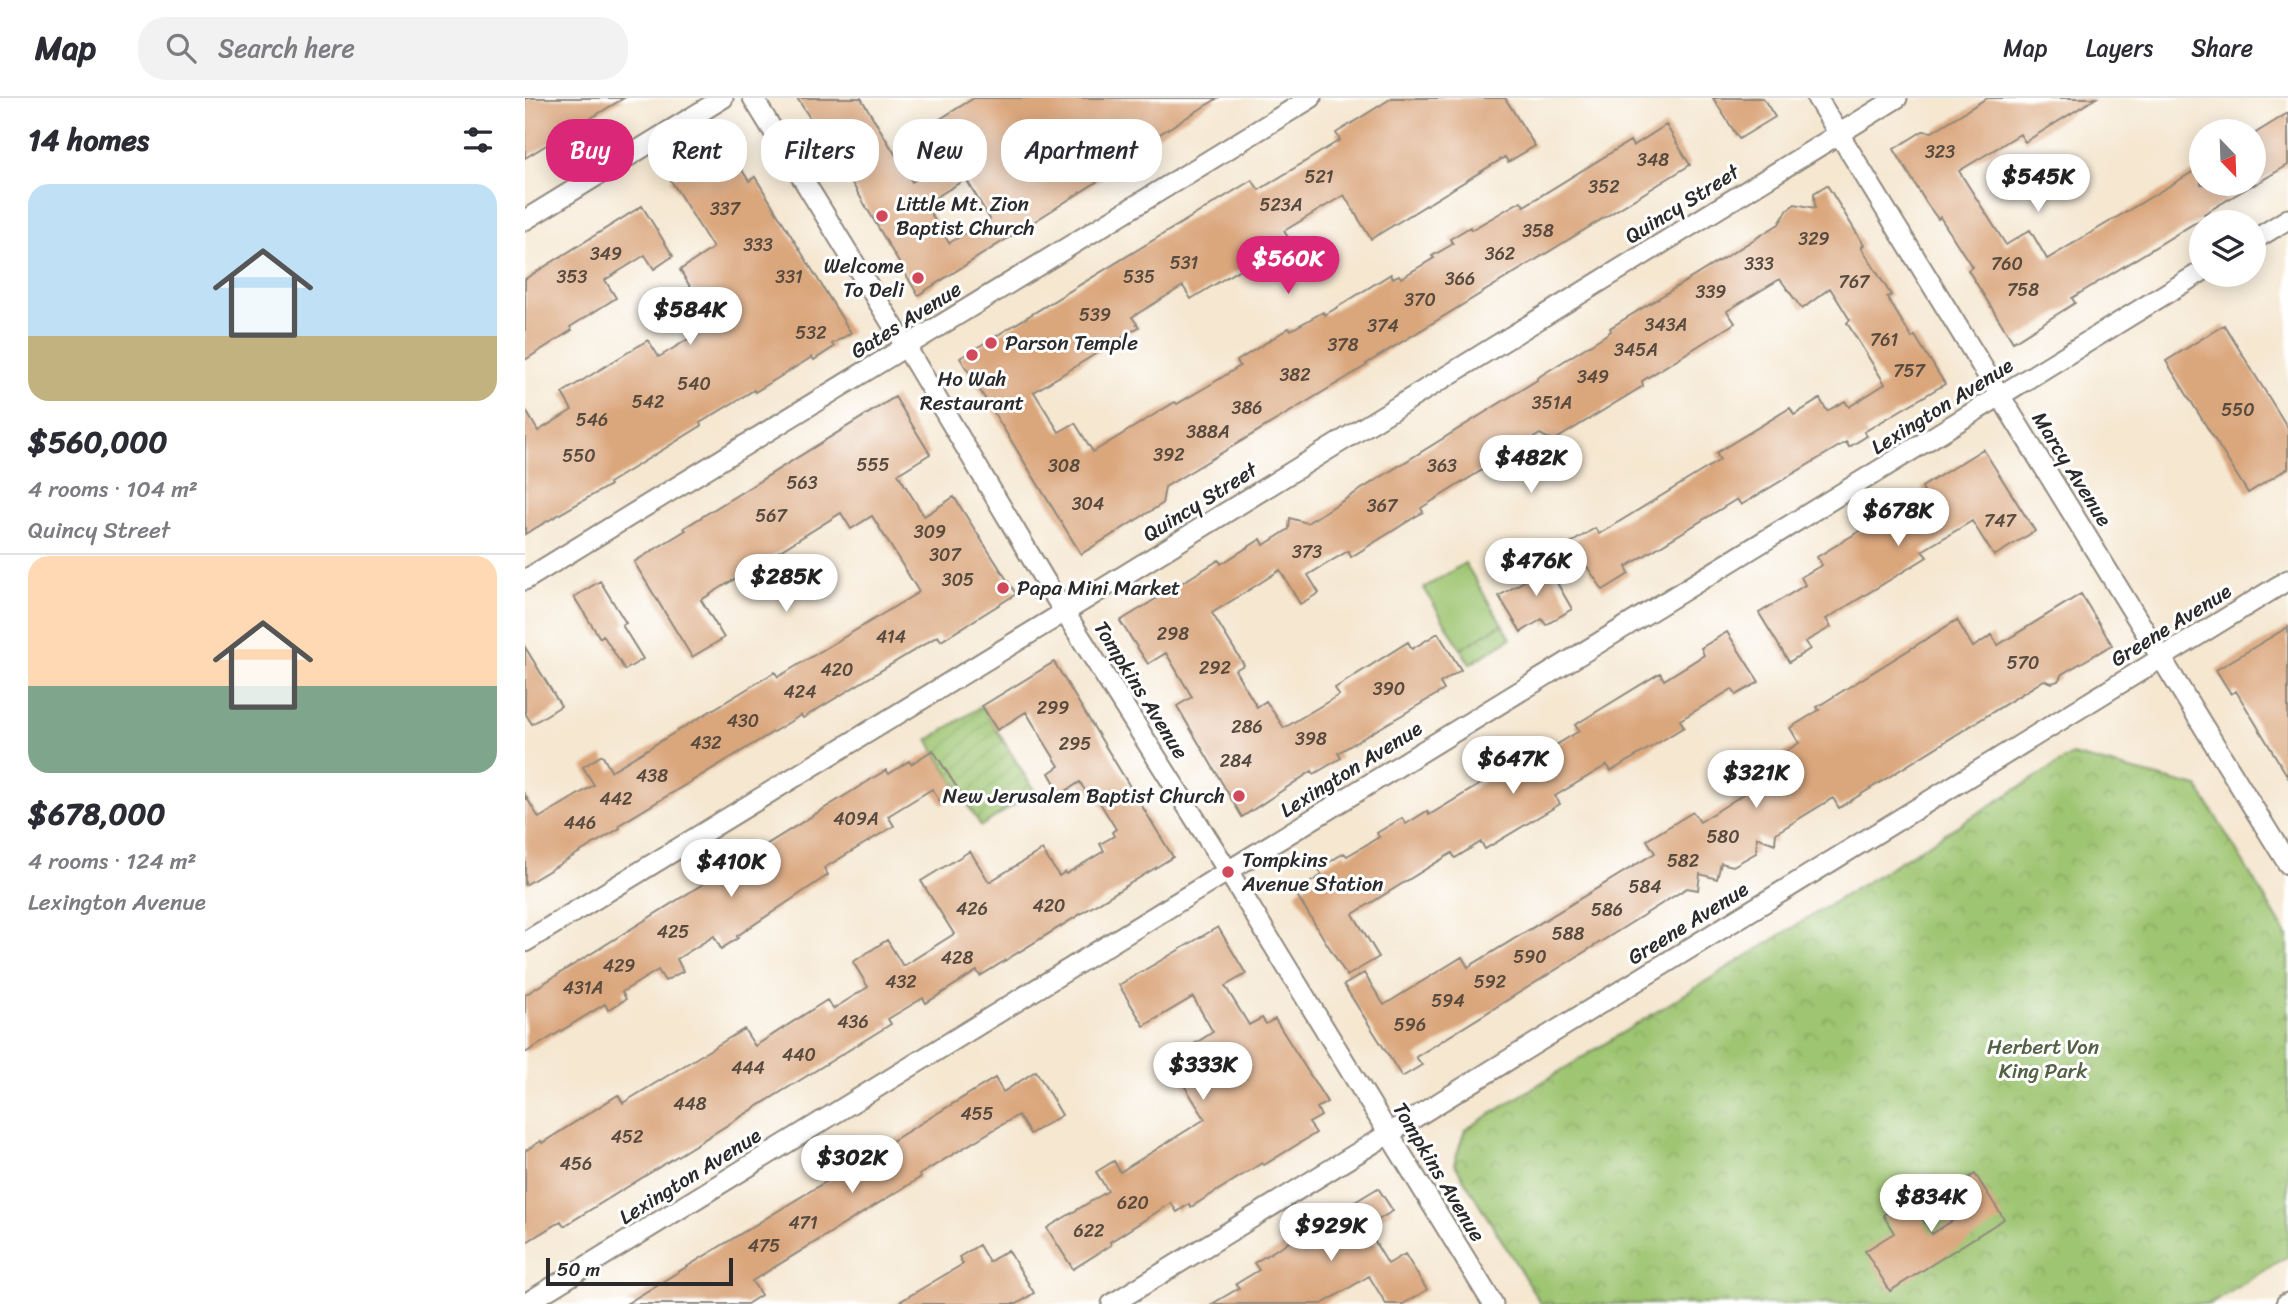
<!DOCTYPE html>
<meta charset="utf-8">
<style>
body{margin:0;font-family:Sriracha,sans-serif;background:#f2f2f3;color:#2b2b33;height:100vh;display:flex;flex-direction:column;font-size:26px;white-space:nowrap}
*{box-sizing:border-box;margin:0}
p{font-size:23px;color:#7c7c81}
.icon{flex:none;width:38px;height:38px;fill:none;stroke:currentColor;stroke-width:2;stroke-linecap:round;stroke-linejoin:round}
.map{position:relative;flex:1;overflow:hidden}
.panel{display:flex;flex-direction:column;background:#fff;width:525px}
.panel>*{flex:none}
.top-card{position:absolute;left:21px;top:21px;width:665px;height:63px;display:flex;gap:14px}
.needle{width:46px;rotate:157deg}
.buttons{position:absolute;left:1664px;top:21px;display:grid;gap:14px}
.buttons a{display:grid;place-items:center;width:77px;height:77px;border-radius:50%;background:#fff;box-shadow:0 4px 18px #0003;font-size:35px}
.scale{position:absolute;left:21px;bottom:18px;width:187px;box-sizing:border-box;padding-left:7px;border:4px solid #2b2b2b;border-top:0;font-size:19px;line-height:24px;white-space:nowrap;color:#2b2b2b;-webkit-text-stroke:5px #fff;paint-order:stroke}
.price{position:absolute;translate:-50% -60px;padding:0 16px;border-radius:24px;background:#fff;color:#222;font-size:23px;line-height:46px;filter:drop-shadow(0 2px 4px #0008)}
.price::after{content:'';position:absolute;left:50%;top:42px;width:21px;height:16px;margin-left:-10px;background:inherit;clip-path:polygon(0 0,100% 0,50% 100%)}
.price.active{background:#db2777;color:#fff}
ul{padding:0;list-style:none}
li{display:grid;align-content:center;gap:14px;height:371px;padding:0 28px}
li+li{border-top:2px solid #e1e1e2}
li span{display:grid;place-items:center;height:217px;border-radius:21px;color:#555}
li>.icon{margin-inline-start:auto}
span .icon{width:126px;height:126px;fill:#fffc;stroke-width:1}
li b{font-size:30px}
h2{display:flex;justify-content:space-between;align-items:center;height:84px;padding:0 28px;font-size:30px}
.chip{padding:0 24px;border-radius:28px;background:#fff;box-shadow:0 4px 18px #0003;font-size:24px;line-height:63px}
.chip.active{background:#db2777;color:#fff}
header{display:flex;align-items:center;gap:42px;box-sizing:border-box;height:98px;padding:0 35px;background:#fff;border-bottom:2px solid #e1e1e2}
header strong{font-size:33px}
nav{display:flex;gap:38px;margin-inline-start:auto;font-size:24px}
.search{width:490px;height:63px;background:#f2f2f3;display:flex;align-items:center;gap:18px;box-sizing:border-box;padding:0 24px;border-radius:28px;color:#7c7c81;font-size:26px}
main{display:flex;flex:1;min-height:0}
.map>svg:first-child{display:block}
.grass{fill:#9ec571;stroke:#64784e;stroke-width:2}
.park{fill:url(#park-crowns);stroke:#64784e;stroke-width:2}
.garden{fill:url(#garden-furrows);stroke:#64784e;stroke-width:2}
.building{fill:#daa67b;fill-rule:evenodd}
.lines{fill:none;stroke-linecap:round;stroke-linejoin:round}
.street-casing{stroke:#90897e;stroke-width:23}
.street{stroke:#fff;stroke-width:19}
.poi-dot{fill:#d1495b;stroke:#fff;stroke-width:2.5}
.labels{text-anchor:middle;stroke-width:6;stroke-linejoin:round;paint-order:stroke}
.number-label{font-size:18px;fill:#574a3f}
.poi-label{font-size:21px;fill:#2b2b2b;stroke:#fff;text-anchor:start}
.street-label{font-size:21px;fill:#2b2b2b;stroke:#fff}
.park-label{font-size:21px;fill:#536144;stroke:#fff}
</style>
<header>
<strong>Map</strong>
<div class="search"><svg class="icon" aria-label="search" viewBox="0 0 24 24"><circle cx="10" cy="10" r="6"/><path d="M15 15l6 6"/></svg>Search here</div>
<nav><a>Map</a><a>Layers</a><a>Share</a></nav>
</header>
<main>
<section class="panel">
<h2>14 homes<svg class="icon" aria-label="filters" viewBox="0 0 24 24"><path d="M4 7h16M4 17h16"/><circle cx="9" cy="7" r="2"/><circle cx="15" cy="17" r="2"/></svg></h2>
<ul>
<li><span style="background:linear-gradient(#bfe0f5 70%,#c2b280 0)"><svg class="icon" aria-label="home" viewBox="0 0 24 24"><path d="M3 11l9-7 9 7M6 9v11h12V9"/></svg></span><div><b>$560,000</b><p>4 rooms · 104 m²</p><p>Quincy Street</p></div></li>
<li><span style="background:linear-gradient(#ffd9b3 60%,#7fa58c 0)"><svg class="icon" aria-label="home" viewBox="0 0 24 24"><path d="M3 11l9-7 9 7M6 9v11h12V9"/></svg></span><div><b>$678,000</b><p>4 rooms · 124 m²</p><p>Lexington Avenue</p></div></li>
</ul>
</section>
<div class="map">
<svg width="1763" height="1206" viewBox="0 0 1763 1206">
<defs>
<pattern id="park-crowns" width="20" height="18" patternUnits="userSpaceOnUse" patternTransform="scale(1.75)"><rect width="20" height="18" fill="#9ec571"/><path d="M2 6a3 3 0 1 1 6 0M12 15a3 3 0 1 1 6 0" fill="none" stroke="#88a962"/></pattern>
<pattern id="garden-furrows" width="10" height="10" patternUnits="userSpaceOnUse" patternTransform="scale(1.75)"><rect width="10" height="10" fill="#9ec571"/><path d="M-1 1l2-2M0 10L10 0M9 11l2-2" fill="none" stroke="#88a962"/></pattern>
</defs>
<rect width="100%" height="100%" fill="#fff"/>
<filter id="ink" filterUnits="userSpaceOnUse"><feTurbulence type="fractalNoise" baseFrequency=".0143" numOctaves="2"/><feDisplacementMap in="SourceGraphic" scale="14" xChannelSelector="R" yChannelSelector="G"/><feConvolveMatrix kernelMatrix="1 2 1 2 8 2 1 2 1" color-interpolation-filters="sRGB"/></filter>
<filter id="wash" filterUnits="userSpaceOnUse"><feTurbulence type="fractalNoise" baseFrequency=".00686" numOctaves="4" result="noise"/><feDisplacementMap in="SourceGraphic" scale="28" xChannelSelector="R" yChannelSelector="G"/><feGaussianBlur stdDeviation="1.57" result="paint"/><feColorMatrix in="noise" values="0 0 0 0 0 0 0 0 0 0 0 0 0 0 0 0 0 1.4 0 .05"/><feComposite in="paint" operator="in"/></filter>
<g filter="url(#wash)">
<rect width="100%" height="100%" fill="#f5e7d0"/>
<path class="grass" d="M940,465L977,526L936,551L899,490Z"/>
<path class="park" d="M977,526L986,540L945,566L936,551Z
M1547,657L1673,689L1763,839V1158L1686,1206H1016L929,1065L940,1032Z"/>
<path class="garden" d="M457,608L510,694L456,728L403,642Z"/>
<g id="blocks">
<path class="building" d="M0,0H99L0,60Z
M272,0H336L387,84L428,60L407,26L449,0H693L604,55L608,61L393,197L330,90ZM441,81L465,121L424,145L400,106Z
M867,0H980L1010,48L983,64L980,59L846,141L819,97L759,133L764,141L666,201L658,188L607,219L614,229L509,294L534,334L550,325L568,354L650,304L652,306L688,285L715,268L712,263L764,230L766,232L798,214L800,217L866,176L868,180L874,177L876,180L909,160L907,158L928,146L925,141L945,129L946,132L996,103L999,108L1105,43L1108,48L1141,27L1165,67L841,266L842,267L821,280L640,389L637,406L556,456L435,260L727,82L734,92L815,42L811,35Z
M1188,0H1238L1250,19L1214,41Z
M1462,0H1571L1500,44L1495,36L1434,73L1481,147L1505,132L1522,161L1676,69V86H1729L1679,116L1681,118L1547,200L1550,205L1488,244L1443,172L1447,169L1415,119L1413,121L1402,106L1369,51L1398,33L1407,34Z
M1763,15V67L1729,87V36Z
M201,47L224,83L230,79L326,235L307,246L309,249L289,262L287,259L230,294L229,292L175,325L176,328L84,385L85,387L0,436V311L13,333L47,312L37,295L123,242L134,259L188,226L155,172L188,150L145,81Z
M1302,87L1339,147L1336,149L1366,197L1362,199L1387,240L1390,238L1420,286L1339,334L1342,338L1324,349L1321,344L1216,407L1212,401L1101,469L1104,476L1078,492L1046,445L1070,430L1074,436L1195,362L1191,355L1265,310L1269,317L1295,301L1302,313L1320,303L1324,309L1360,286L1322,225L1325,222L1305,190L1277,211L1255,181L1202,213L1210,225L1117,283L1118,288L1028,343L1015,336L896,410L898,414L826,459L823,453L783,477L794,495L775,506L755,472L735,485L687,515L719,567L710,572L732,609L741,603L759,630L814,597L810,590L883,544L887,551L913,535L936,572L915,585L919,592L813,655L816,660L789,676L787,673L717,719L652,608L667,599L641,555L623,566L595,523L694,462L696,466L736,441L739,447L764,431L765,420L782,425L1012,282V280L1079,238L1086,233L1085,230L1254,126L1263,111L1270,106L1290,110L1289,95Z
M117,108L148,158L129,171L120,157L80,182L91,200L45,229L47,232L0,262V181Z
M1699,227L1763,330V370L1723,395L1641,263Z
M370,299L405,356L373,376L399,418L429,399L491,496L416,543L413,538L278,620L276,617L258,628L94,727L95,730L0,787V697L14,720L69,687L58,669L77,657L86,673L250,574L253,579L394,494L347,418L326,431L316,415L176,502L199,540L167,559L109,464L161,432L159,430Z
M1458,351L1510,433L1469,458L1447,423L1397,453L1402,459L1301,521L1306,529L1280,544L1285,551L1264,564L1234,515L1280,487L1276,479L1297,467L1292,459L1399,394L1397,389Z
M1019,462L1047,511L1021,527L1017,521L996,534L974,498L1001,482L997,476Z
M75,483L101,525L97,527L118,561L100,572L78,537L75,540L49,499Z
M1556,496L1587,547L1537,576L1533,583L1527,585L1519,582L1314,710L1308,700L1251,735L1250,746L1232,739L1231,755L1208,768L1196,765L1192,781L1175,776L1173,792L1162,790L891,959L897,967L877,979L819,887L839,875L859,907L937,859L943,869L1130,755L1122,742L1168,714L1175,724L1222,694L1214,682L1274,645L1265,630L1294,612L1292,609L1432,522L1448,549L1467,537L1473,547Z
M1763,529V679L1711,593L1706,596L1691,572Z
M1202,534L1234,584L1211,597L1207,591L1155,622L1159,629L1123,651L1086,673L1082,667L1030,698L1035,706L960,751L956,744L930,760L927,755L828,816L854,859L822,878L770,794L797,777L793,771L819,755L822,758L854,739L852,735L877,720L881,726L902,713L904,717L1010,653L1013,658L1054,633L1050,627L1135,575L1139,582L1179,557L1176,550Z
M0,549L36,608L7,626L0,615Z
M529,564L648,759L455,878L452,873L401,905L398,900L363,921L366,926L141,1065L39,1128L36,1123L0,1145V1053L16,1043L17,1045L93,997L98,1005L219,931L230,948L302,902L308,911L343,889L328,864L362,842L378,868L429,836L396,783L445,753L464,784L517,752L534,778L540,774L541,776L579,753L575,746L589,738L587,734L591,731L567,692L562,696L555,684L536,696L524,675L534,668L501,614L472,632L457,608Z
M408,652L436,696L417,707L407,691L363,718L369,728L299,770L303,777L212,838L213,840L196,851L189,838L152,861L158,873L140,883L133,872L97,894L101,901L83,912L80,906L0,955V897L361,672L364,676L384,663L386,666Z
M693,829L721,876L700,888L724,927L737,920L741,926L750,921L802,1004L792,1010L796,1018L784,1025L791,1035L739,1067L737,1065L666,1109L664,1106L652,1114L646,1105L585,1144L586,1147L548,1171L522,1130L583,1093L571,1074L589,1063L595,1074L680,1021L654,979L665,972L661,966L673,959L666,948L688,934L668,899L619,928L594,887Z
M511,973L537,1017L505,1036L493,1017L394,1077L396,1079L227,1183L236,1197L222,1206H101L470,980L478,994Z
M1450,1076L1479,1121L1365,1193L1340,1153L1369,1135L1358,1117L1384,1100L1407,1136L1439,1115L1425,1092Z
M853,1090L868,1113L841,1129L863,1166L880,1156L902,1192L878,1206H861L844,1178L797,1206H687L714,1190L711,1186L734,1172L729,1165Z
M454,1147L464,1164L483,1152L509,1195L492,1206H371L438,1166L434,1159Z"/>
</g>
</g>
<g filter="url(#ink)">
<use href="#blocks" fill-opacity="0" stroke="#90897e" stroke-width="2"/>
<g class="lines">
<g class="street-casing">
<path id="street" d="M228,0L381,249L525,491L703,773L968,1206
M1292,0L1763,766
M0,122L198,0
M1729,142L1763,121
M0,482L786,0
M0,844L569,496L1372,0
M0,1206L1676,174
M587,1206L1763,482
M1761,1206L1763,1205"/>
</g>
<use href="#street" class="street"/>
</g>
</g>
<g class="poi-dot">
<circle cx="357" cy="118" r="7"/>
<circle cx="393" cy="180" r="7"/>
<circle cx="466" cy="245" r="7"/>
<circle cx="447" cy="257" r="7"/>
<circle cx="478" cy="490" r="7"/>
<circle cx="714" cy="698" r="7"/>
<circle cx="703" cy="774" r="7"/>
</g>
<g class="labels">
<g class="number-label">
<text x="1415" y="60">323</text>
<text x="1128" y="68">348</text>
<text x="794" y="85">521</text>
<text x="1079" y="95">352</text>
<text x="756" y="113">523A</text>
<text x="200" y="117">337</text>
<text x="1013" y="139">358</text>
<text x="1289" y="147">329</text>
<text x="233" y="153">333</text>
<text x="81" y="162">349</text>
<text x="975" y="162">362</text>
<text x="659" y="171">531</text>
<text x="1234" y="172">333</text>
<text x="1482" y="172">760</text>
<text x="47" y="185">353</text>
<text x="264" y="185">331</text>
<text x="614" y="185">535</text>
<text x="935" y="187">366</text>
<text x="1329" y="190">767</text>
<text x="1498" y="198">758</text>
<text x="1186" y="200">339</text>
<text x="895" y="208">370</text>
<text x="570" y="223">539</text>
<text x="1141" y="233">343A</text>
<text x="858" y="234">374</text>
<text x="286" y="241">532</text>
<text x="1359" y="248">761</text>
<text x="818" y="253">378</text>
<text x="1111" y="258">345A</text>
<text x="1384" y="279">757</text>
<text x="770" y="283">382</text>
<text x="1068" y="285">349</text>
<text x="169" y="292">540</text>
<text x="123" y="310">542</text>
<text x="1027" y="311">351A</text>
<text x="722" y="316">386</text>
<text x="1713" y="318">550</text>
<text x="67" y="328">546</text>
<text x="683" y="340">388A</text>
<text x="644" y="363">392</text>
<text x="54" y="364">550</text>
<text x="348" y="373">555</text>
<text x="539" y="374">308</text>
<text x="917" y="374">363</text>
<text x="277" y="391">563</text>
<text x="563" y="412">304</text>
<text x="857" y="414">367</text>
<text x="246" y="424">567</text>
<text x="1475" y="429">747</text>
<text x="405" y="440">309</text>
<text x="782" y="460">373</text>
<text x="420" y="463">307</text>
<text x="433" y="488">305</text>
<text x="648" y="542">298</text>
<text x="366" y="545">414</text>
<text x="1498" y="571">570</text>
<text x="690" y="576">292</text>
<text x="312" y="578">420</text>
<text x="864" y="597">390</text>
<text x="275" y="600">424</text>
<text x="528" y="616">299</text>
<text x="218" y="629">430</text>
<text x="722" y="635">286</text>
<text x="786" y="647">398</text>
<text x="181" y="651">432</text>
<text x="550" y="652">295</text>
<text x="711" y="669">284</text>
<text x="127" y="684">438</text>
<text x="91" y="707">442</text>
<text x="331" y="727">409A</text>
<text x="55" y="731">446</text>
<text x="1198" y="745">580</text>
<text x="1158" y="769">582</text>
<text x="1120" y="795">584</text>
<text x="524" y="814">420</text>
<text x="447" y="817">426</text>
<text x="1082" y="818">586</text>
<text x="148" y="840">425</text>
<text x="1043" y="842">588</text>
<text x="1005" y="865">590</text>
<text x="432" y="866">428</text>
<text x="94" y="874">429</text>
<text x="376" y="890">432</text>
<text x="965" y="890">592</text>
<text x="58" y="896">431A</text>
<text x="923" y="909">594</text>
<text x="328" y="930">436</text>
<text x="885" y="933">596</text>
<text x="274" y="963">440</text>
<text x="223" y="976">444</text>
<text x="165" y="1012">448</text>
<text x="452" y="1022">455</text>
<text x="102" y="1045">452</text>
<text x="51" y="1072">456</text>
<text x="608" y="1111">620</text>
<text x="278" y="1131">471</text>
<text x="564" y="1139">622</text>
<text x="239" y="1154">475</text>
</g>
<g class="poi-label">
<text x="371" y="113">Little Mt. Zion<tspan x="371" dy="24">Baptist Church</tspan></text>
<text x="379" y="175" text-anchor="end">Welcome<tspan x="379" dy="24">To Deli</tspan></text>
<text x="480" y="252">Parson Temple</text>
<text x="447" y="288" text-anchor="middle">Ho Wah<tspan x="447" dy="24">Restaurant</tspan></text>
<text x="492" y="497">Papa Mini Market</text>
<text x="700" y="705" text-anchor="end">New Jerusalem Baptist Church</text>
<text x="717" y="769">Tompkins<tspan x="717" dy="24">Avenue Station</tspan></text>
</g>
<g class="street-label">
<text transform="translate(1157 106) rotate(-32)" y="7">Quincy Street</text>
<text transform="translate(381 222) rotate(-32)" y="7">Gates Avenue</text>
<text transform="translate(1417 308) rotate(-32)" y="7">Lexington Avenue</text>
<text transform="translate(1547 371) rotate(58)" y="7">Marcy Avenue</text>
<text transform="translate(675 404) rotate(-32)" y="7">Quincy Street</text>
<text transform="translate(1646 527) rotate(-32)" y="7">Greene Avenue</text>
<text transform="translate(616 592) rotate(58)" y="7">Tompkins Avenue</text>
<text transform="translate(826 671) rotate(-32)" y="7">Lexington Avenue</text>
<text transform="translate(1163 825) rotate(-32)" y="7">Greene Avenue</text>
<text transform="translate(914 1074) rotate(59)" y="7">Tompkins Avenue</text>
<text transform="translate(165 1078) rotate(-32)" y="7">Lexington Avenue</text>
</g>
<g class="park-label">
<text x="1518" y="956">Herbert Von<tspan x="1518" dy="24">King Park</tspan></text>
</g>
</g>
</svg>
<div class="buttons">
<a><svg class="needle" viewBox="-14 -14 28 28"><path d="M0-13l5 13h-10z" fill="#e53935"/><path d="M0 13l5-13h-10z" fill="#7c7c81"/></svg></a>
<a><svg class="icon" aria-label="layers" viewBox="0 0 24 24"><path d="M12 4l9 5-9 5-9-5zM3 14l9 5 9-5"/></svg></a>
</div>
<div class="scale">50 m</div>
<b class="price" style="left:1513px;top:116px">$545K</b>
<b class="price active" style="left:763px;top:198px">$560K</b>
<b class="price" style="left:165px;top:249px">$584K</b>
<b class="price" style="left:1006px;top:397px">$482K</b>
<b class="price" style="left:1373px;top:450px">$678K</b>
<b class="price" style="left:1011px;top:500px">$476K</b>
<b class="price" style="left:261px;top:516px">$285K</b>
<b class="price" style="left:988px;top:698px">$647K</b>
<b class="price" style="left:1231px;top:712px">$321K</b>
<b class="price" style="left:206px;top:801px">$410K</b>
<b class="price" style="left:678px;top:1004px">$333K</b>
<b class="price" style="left:327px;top:1097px">$302K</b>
<b class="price" style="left:1406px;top:1136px">$834K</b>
<b class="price" style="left:806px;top:1165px">$929K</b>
<div class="top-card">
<a class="chip active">Buy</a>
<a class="chip">Rent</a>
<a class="chip">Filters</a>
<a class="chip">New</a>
<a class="chip">Apartment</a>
</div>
</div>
</main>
